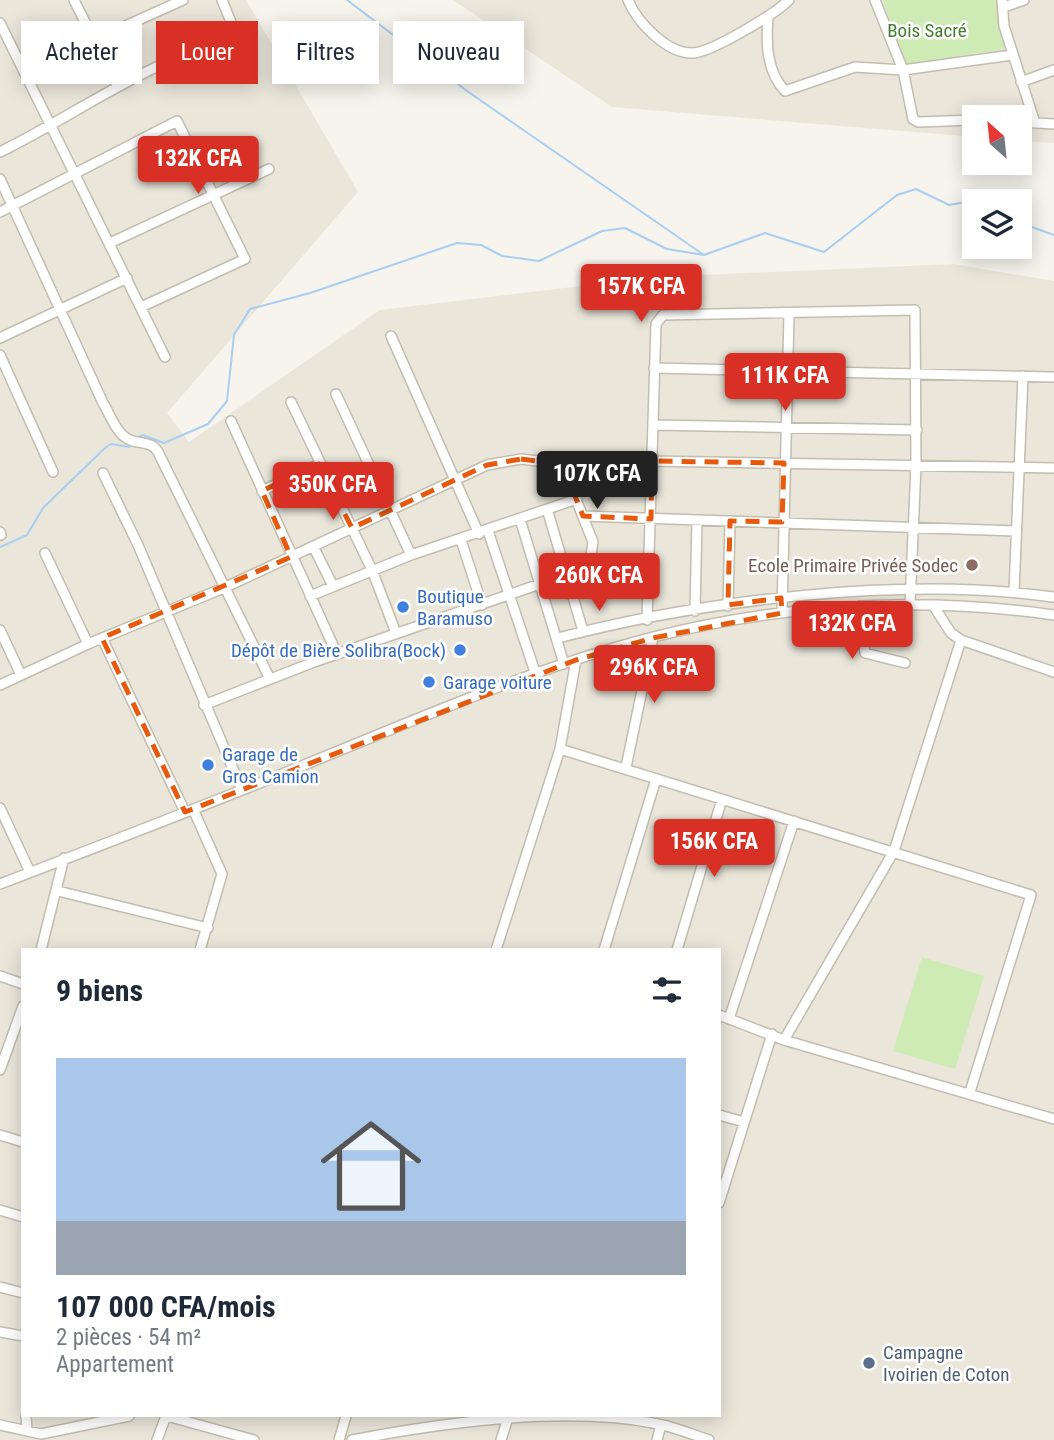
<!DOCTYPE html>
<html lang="fr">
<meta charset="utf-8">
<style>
body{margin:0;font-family:"Roboto Condensed",sans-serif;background:#f6f6f7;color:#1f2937;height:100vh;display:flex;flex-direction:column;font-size:26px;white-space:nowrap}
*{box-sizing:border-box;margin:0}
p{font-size:23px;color:#747a83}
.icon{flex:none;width:38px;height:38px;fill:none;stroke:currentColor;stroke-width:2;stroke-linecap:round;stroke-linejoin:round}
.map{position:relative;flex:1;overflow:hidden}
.side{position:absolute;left:21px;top:948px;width:700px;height:469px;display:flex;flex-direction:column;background:#fff;border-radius:0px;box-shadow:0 4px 18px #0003}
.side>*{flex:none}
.banner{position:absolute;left:21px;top:21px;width:700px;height:63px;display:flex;gap:14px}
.needle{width:46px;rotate:333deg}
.controls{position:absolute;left:962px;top:105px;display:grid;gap:14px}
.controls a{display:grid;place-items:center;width:70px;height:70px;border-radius:0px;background:#fff;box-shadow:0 4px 18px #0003;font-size:35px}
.price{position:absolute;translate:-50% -60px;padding:0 16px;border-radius:7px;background:#d93025;color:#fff;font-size:23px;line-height:46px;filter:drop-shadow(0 2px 4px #0008)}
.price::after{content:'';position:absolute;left:50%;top:42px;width:21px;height:16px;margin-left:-10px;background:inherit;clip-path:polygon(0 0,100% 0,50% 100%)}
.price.selected{background:#222;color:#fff}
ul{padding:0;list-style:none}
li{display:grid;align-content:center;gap:14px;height:371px;padding:0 35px}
li span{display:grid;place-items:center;height:217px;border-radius:0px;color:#555}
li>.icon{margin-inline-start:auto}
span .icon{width:126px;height:126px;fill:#fffc;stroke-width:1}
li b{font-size:30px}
h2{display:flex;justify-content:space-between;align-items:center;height:84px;padding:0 35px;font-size:30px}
.tag{padding:0 24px;border-radius:0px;background:#fff;box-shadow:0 4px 18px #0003;font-size:24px;line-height:63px}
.tag.selected{background:#d93025;color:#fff}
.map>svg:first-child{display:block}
.residential{fill:#eae6da;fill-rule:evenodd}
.green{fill:#ceeab5}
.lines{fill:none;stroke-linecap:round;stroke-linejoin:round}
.stream{stroke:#a9cef2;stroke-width:2}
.minor-casing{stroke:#c2bdae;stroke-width:12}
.minor{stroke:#fff;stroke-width:9}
.marked{fill:none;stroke:#e8590c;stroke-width:5;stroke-dasharray:14 9;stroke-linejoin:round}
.education-dot{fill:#8d6e63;stroke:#fff;stroke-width:2.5}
.shop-dot{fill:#3f7fe0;stroke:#fff;stroke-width:2.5}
.service-dot{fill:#5c6f8a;stroke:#fff;stroke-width:2.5}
.labels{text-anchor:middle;stroke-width:5;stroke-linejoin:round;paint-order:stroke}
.park-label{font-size:19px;fill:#437f2a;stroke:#fff}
.education-label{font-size:19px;fill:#785e54;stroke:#fff;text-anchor:end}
.shop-label{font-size:19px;fill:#366cbe;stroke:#fff;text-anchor:start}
.service-label{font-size:19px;fill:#4e5e75;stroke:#fff;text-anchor:start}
</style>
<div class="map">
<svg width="1054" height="1440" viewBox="0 0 1054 1440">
<rect width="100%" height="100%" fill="#f6f4ec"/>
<path class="residential" d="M0,0H246L358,192L167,413L189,442L380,310L656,277L954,264L1054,281V1440H0ZM23,950H719V1416H23Z
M453,0H1054V143L1020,141V117H975V137L612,107Z"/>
<path class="green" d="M883,0H999L1005,49L906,64Z
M922,957L984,976L955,1069L893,1051Z"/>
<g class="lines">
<path class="stream" d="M347,0L467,91L704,255L765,233L824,252L897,195L916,189L949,205L988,198L1003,201
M1020,217L1029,226L1054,235
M138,437L143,435L164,443L208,424L227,401L234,335L250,309L310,293L457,243L481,245L502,256L539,261L602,231L625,228L667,249L704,255
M0,547L27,535L43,508L106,447L111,444L129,447L132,444"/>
<g class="minor-casing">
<path id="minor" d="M74,0L117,86
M628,0C637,22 667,54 693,53C712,52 775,14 789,0
M875,0L903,70L913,119L918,122L975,120
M1002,0L1004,26L1035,123
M1004,7L1024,0
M768,16C766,42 766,71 785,91L855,67L903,70L1012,55
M0,23L165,357
M94,40L183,0
M1021,82L1054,70
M1020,122L1054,124
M0,152C57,124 109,88 167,62C190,51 221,55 239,42L222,0
M0,179L103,403C110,414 116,433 128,439C139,445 151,440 158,452L270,679
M0,212L177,121L245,259L141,307
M110,243L269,169
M391,336L479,534
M0,338L127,278
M0,355L53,472
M654,368L1054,377
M336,394L411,555
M291,402L372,570L396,633
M231,421L337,654
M653,425L917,430
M652,461L1054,468
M103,473L138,545L242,790
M262,491L319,464
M547,509L583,631
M583,516L1016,531
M520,519L564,664
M488,531L536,675
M0,532L1,535
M461,540L482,605
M313,546L333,586
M45,553L88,644
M1014,591L1023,376
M310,596L411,555L577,499
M933,605L951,633L961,640L1054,672
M728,606L730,521
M859,606L865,653L905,663
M695,611L697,520
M782,613L789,314
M647,620L656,324L663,315L915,310L916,465L910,604
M0,630L21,675
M102,638L185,812
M558,638C703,600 904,576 1053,597
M0,685L88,644L226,587L487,465L521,459L562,464L636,460
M204,705L314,662L540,584L590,562L593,542L562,464
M560,749L1031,895L970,1092
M626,767L653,638
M0,808L30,872
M193,809L222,874L200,950
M0,884C102,845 204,806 304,765C418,719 533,668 653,637C784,604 920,596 1054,615
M58,891L208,928
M41,950L64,858
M496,950L560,749L576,660
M604,950L656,779
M677,950L722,799
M0,976L23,984
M719,1015L784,1040L1054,1119
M729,1019L794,821
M784,1040L894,851L961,640
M0,1070L23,1006
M719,1115L744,1122
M0,1135L23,1142
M719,1203L772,1034
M0,1210L23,1217
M0,1287L23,1293
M0,1332L23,1336
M26,1416L27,1430
M167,1416L254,1440
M0,1425L41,1434L129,1416
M157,1440L166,1416
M339,1440L346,1416
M352,1440C441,1423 564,1406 653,1423C672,1426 691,1434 709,1440
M501,1440L507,1421
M657,1440L661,1425"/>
</g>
<use href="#minor" class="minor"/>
</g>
<path class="marked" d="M521,459L562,464L583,516L651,519L652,461L784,463L782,522L730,521L728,605L781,598L782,613L653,638L576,660L185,812L102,638L291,557L262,491L319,464L352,528L487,465Z"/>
<circle class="education-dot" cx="972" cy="565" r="7"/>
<g class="shop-dot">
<circle cx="403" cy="607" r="7"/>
<circle cx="460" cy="650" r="7"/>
<circle cx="429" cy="682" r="7"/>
<circle cx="208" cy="765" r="7"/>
</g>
<circle class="service-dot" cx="869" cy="1363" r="7"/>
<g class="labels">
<g class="park-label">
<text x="927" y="37">Bois Sacré</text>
</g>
<g class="education-label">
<text x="958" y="572">Ecole Primaire Privée Sodec</text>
</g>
<g class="shop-label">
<text x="417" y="603">Boutique<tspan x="417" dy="22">Baramuso</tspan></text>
<text x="446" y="657" text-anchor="end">Dépôt de Bière Solibra(Bock)</text>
<text x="443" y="689">Garage voiture</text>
<text x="222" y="761">Garage de<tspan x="222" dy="22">Gros Camion</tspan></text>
</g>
<g class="service-label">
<text x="883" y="1359">Campagne<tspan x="883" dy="22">Ivoirien de Coton</tspan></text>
</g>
</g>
</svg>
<div class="controls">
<a><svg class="needle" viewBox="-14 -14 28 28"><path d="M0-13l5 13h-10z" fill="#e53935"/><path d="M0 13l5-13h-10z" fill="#747a83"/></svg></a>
<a><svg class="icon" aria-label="layers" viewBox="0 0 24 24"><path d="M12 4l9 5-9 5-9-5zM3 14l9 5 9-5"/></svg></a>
</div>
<b class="price" style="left:198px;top:196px">132K CFA</b>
<b class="price" style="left:641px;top:324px">157K CFA</b>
<b class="price" style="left:785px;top:413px">111K CFA</b>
<b class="price selected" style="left:597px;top:511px">107K CFA</b>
<b class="price" style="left:333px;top:522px">350K CFA</b>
<b class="price" style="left:599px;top:613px">260K CFA</b>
<b class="price" style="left:852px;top:661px">132K CFA</b>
<b class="price" style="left:654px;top:705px">296K CFA</b>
<b class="price" style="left:714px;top:879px">156K CFA</b>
<div class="banner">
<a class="tag">Acheter</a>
<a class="tag selected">Louer</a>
<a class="tag">Filtres</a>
<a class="tag">Nouveau</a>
</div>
<section class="side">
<h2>9 biens<svg class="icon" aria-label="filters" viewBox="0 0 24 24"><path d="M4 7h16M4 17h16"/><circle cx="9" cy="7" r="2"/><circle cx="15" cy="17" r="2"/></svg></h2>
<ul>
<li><span style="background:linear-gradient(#a9c7e8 75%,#9aa5b1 0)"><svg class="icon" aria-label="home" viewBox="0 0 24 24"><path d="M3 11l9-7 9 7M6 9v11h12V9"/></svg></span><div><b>107 000 CFA/mois</b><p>2 pièces · 54 m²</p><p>Appartement</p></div></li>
</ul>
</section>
</div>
